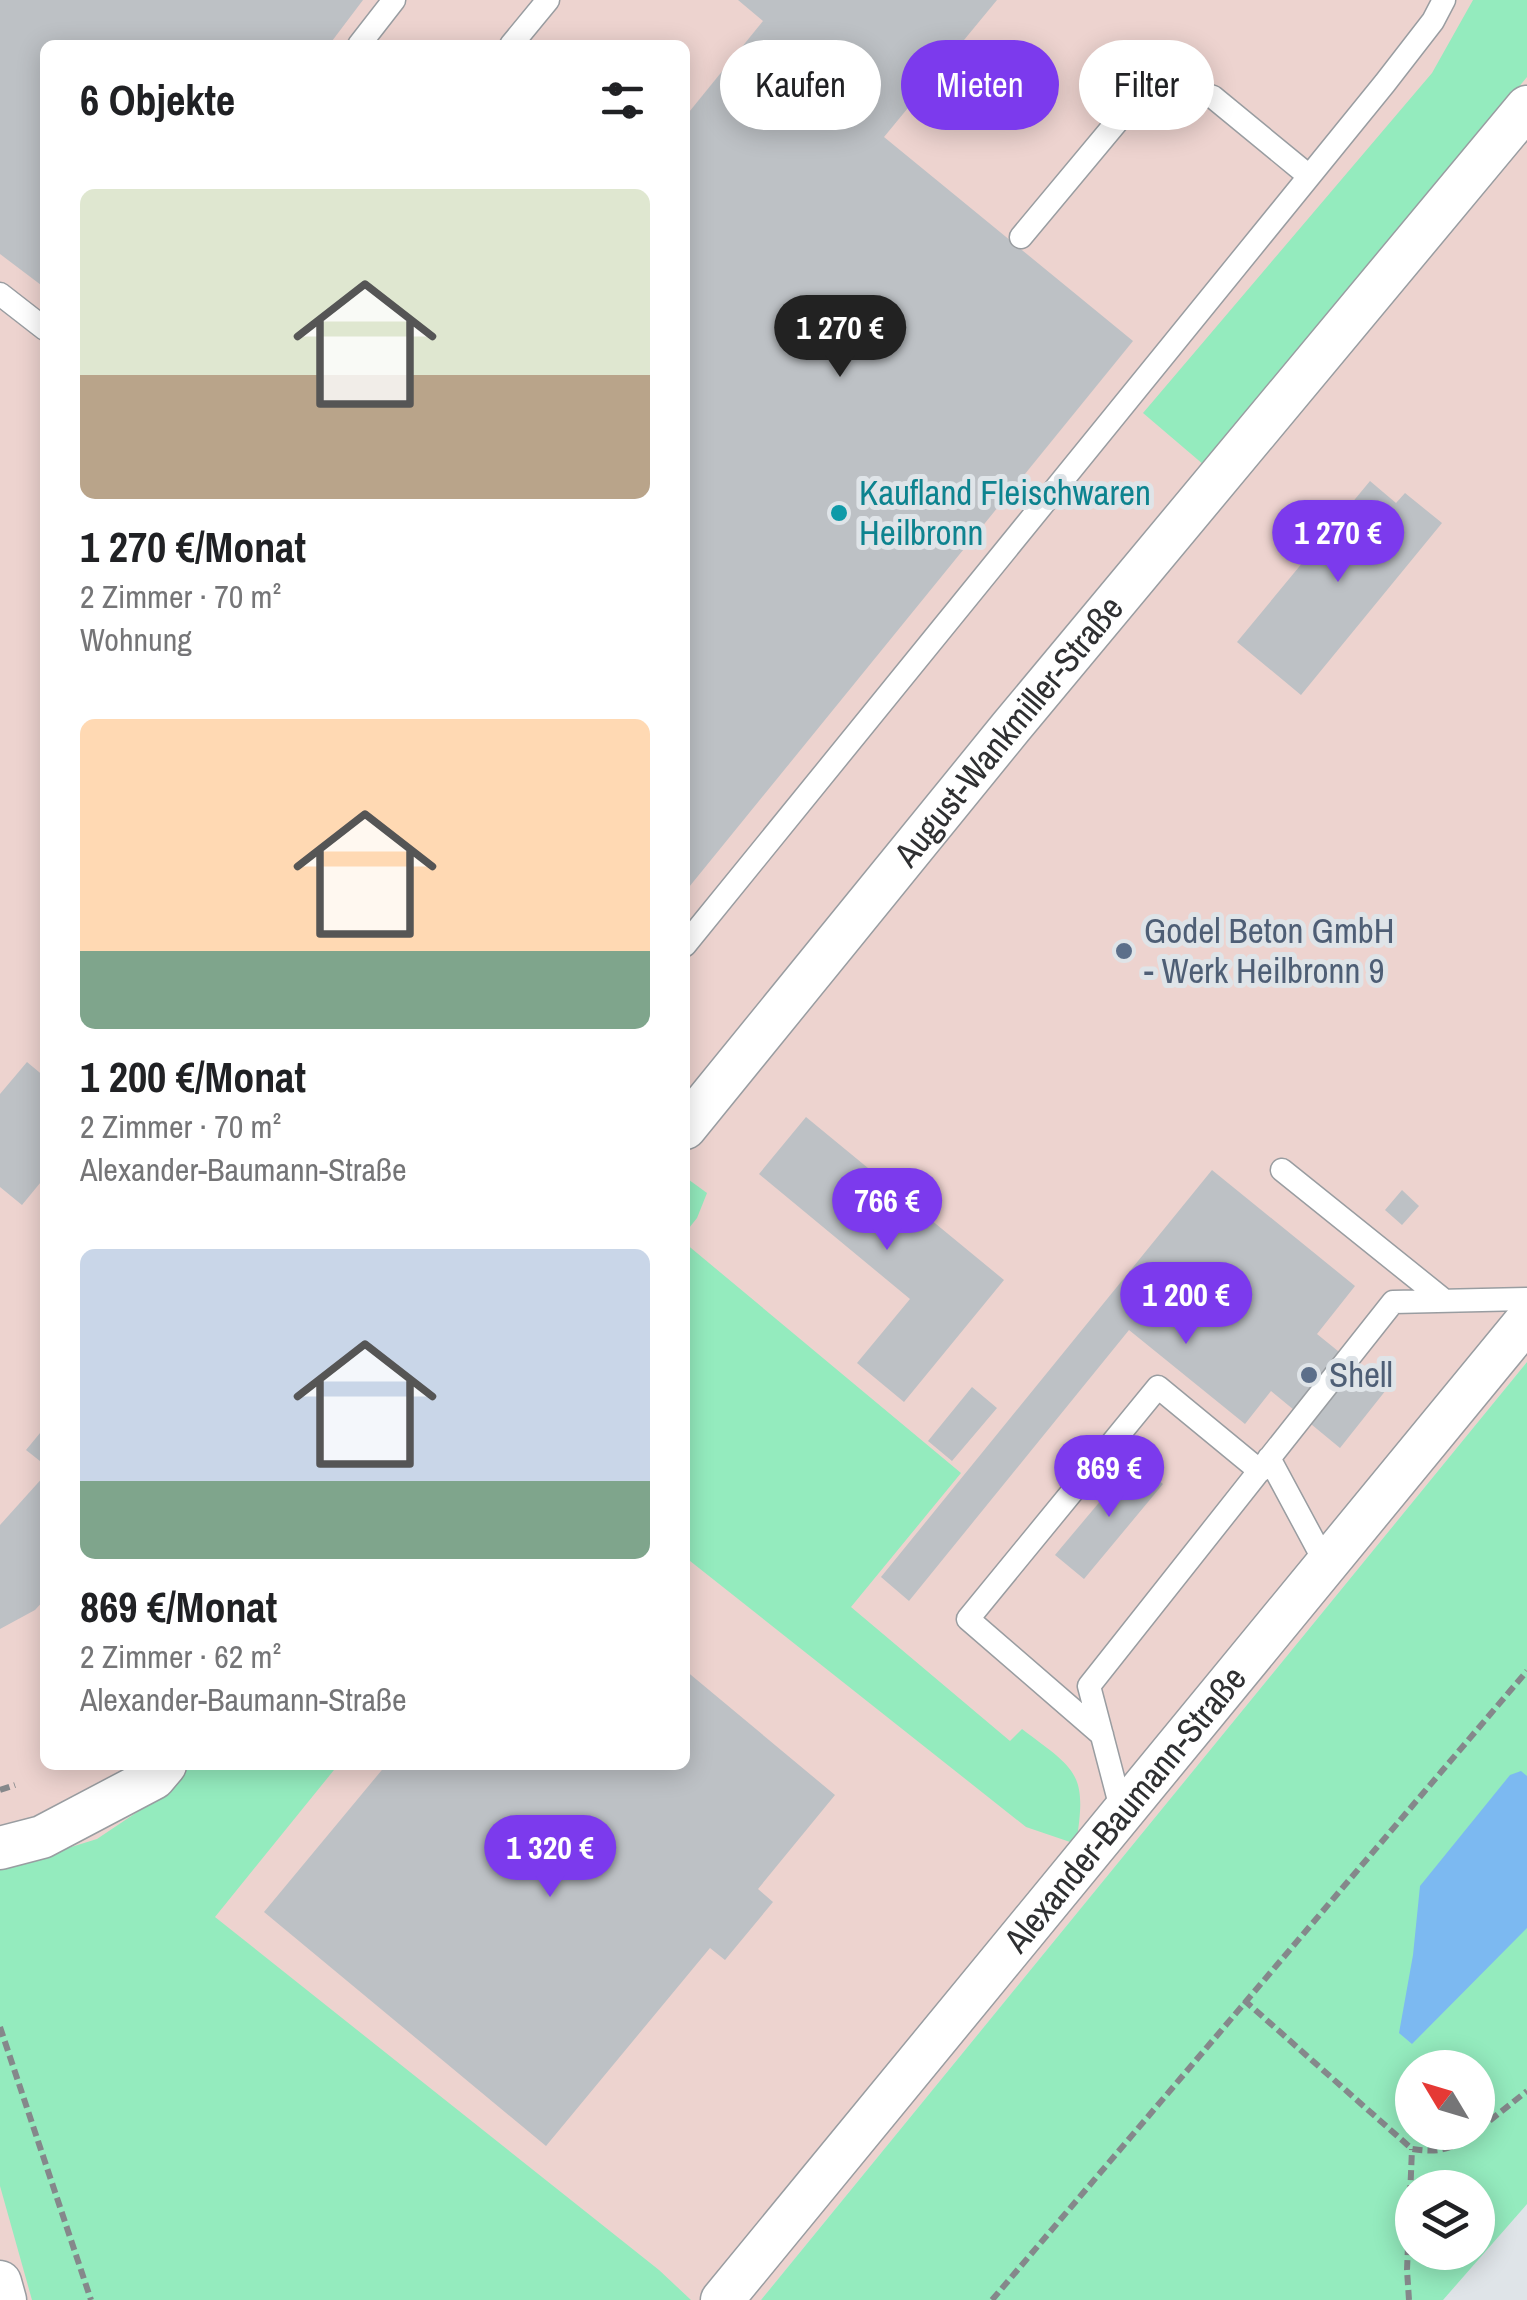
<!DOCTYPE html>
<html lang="de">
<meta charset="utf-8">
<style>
body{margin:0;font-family:"Archivo Narrow",sans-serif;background:#f2f2f2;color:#202124;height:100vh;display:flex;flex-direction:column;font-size:38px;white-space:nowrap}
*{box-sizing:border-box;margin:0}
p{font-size:32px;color:#757577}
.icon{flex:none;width:55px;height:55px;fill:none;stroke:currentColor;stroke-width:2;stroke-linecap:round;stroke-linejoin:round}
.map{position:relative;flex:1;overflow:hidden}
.drawer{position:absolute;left:40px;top:40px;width:650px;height:1730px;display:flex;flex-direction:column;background:#fff;border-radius:15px;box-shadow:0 5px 25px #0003}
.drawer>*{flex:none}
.banner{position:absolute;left:720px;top:40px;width:655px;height:90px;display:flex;gap:20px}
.needle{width:65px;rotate:308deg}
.controls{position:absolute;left:1395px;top:2050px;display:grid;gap:20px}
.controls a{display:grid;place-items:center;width:100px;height:100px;border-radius:50%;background:#fff;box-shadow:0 5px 25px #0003;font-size:50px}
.price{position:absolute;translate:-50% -85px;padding:0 22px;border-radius:35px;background:#7c3aed;color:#fff;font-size:32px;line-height:65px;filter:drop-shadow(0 2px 5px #0008)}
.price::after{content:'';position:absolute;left:50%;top:60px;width:30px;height:22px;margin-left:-15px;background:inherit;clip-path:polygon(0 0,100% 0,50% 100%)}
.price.active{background:#222;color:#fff}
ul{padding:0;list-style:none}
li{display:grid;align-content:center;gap:20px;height:530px;padding:0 40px}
li span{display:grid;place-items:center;height:310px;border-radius:15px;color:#555}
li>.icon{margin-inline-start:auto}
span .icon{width:180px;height:180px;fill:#fffc;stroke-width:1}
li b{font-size:42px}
h2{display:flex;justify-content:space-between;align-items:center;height:120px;padding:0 40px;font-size:42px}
.pill{padding:0 35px;border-radius:45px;background:#fff;box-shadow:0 5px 25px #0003;font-size:35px;line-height:90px}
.pill.active{background:#7c3aed;color:#fff}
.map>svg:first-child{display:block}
.industrial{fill:#edd3cf;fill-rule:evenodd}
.green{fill:#94ebbe;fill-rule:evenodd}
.water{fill:#7cb9f1}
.building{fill:#bdc1c5}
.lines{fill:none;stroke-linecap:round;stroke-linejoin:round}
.lane-casing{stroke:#999da1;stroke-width:25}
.street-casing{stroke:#999da1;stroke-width:45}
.path{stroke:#85888b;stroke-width:6;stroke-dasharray:10 5;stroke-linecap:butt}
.lane{stroke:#fff;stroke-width:22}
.street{stroke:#fff;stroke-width:42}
.culture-dot{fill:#0f9aa8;stroke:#dfe4e8;stroke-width:4}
.service-dot{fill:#5c6f8a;stroke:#dfe4e8;stroke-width:4}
.labels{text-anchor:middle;stroke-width:10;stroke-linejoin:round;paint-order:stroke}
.culture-label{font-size:35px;fill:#0d838f;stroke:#dfe4e8;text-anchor:start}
.street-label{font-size:35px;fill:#2f3032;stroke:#dfe4e8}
.service-label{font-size:35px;fill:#4e5e75;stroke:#dfe4e8;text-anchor:start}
</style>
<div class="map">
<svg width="1527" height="2300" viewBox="0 0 1527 2300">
<rect width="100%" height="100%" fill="#dfe4e8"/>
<path class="industrial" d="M0,0H1527V1362L761,2300H0ZM45,45H685V1765H45Z"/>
<path class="green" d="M1473,0H1527V77L1204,465L1143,413L1432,73Z
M685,1177L707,1193L697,1218L685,1233Z
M685,1243L961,1473L851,1607L1010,1741L1022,1729C1076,1770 1088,1772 1076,1844L1026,1827L685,1557Z
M1527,1362V2204L1443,2300H761ZM1412,2068H1478V2132H1412ZM1412,2188H1478V2252H1412Z
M190,1765H338L215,1917L659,2270L691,2300H32L0,2186V1869L97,1839L167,1792Z"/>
<path class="water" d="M1521,1771L1527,1776V1928L1412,2044L1399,2033L1413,1955L1420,1886L1510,1775Z"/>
<path class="building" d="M0,0H363L329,45H45V288L0,254Z
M738,0H997L884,137L1133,341L685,892V117L763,21Z
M1370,481L1396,503L1405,493L1442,523L1301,695L1237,642Z
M27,1062L45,1077V1177L22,1205L0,1187V1094Z
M806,1117L1004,1280L904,1402L857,1363L910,1299L759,1174Z
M1212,1170L1355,1286L1317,1334L1386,1390L1340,1448L1271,1391L1245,1424L1129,1330L909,1601L881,1577Z
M1402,1190L1419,1206L1402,1225L1385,1210Z
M972,1387L997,1408L952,1461L928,1441Z
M45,1427V1465L26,1450Z
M1134,1461L1163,1484L1084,1579L1055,1555Z
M45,1475V1599L35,1610L0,1629V1525Z
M685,1670L835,1795L758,1889L773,1902L725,1960L710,1948L546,2146L264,1912L386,1765H685Z"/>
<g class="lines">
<g class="lane-casing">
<path id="lane" d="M359,45L394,0
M511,45L548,0
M1021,237L1131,105L1158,90L1184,87L1213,97L1309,176
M0,294L45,329
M685,945L1385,83L1433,21L1444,0
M1282,1170L1445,1301
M1269,1458L1326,1564
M1102,1735L968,1619L1158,1387L1260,1471
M1122,1812L1089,1686L1393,1302L1527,1299"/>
</g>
<g class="street-casing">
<g id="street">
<path id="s1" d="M685,1128L1011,727L1527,107"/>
<path d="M0,1848L42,1837L154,1778L165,1765"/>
<path d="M0,2282L5,2300"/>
<path id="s2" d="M722,2300L1527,1320"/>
</g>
</g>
<path class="path" d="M0,1790L15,1785
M1244,2000L1412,2149C1439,2153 1452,2150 1475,2132
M0,2027L91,2300
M1478,2130L1527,2091
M992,2300L1527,1671
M1409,2300L1407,2270L1412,2149"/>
<use href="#lane" class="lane"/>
<use href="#street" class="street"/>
</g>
<circle class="culture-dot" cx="839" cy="513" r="10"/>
<g class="service-dot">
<circle cx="1124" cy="951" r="10"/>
<circle cx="1309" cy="1375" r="10"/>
</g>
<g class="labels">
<g class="culture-label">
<text x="859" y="505">Kaufland Fleischwaren<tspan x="859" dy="40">Heilbronn</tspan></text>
</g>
<g class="street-label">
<text dy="12" stroke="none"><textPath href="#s1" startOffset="512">August-Wankmiller-Straße</textPath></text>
<text dy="12" stroke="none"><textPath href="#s2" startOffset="635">Alexander-Baumann-Straße</textPath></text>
</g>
<g class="service-label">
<text x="1144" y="943">Godel Beton GmbH<tspan x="1144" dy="40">- Werk Heilbronn 9</tspan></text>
<text x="1329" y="1387">Shell</text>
</g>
</g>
</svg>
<div class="controls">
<a><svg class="needle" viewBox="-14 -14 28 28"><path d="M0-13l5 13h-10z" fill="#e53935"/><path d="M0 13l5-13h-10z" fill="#757577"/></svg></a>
<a><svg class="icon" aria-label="layers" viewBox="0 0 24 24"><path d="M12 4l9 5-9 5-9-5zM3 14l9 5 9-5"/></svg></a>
</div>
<b class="price active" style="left:840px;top:380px">1 270 €</b>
<b class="price" style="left:1338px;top:585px">1 270 €</b>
<b class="price" style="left:887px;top:1253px">766 €</b>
<b class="price" style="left:1186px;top:1347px">1 200 €</b>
<b class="price" style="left:1109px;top:1520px">869 €</b>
<b class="price" style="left:550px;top:1900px">1 320 €</b>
<div class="banner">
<a class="pill">Kaufen</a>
<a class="pill active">Mieten</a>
<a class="pill">Filter</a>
</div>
<section class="drawer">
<h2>6 Objekte<svg class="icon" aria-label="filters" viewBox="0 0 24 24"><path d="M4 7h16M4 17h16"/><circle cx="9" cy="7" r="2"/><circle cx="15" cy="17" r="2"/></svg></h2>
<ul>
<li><span style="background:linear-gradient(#dfe7d0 60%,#b9a48a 0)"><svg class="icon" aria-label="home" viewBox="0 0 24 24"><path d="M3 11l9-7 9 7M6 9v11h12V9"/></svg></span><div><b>1 270 €/Monat</b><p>2 Zimmer · 70 m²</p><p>Wohnung</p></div></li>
<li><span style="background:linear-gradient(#ffd9b3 75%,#7fa58c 0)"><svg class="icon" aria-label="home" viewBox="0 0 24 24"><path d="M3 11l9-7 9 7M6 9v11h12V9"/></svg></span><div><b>1 200 €/Monat</b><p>2 Zimmer · 70 m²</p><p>Alexander-Baumann-Straße</p></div></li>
<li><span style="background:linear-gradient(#c9d6e8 75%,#7fa58c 0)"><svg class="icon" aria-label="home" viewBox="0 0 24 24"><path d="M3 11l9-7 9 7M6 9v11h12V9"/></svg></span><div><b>869 €/Monat</b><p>2 Zimmer · 62 m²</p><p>Alexander-Baumann-Straße</p></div></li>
</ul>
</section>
</div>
